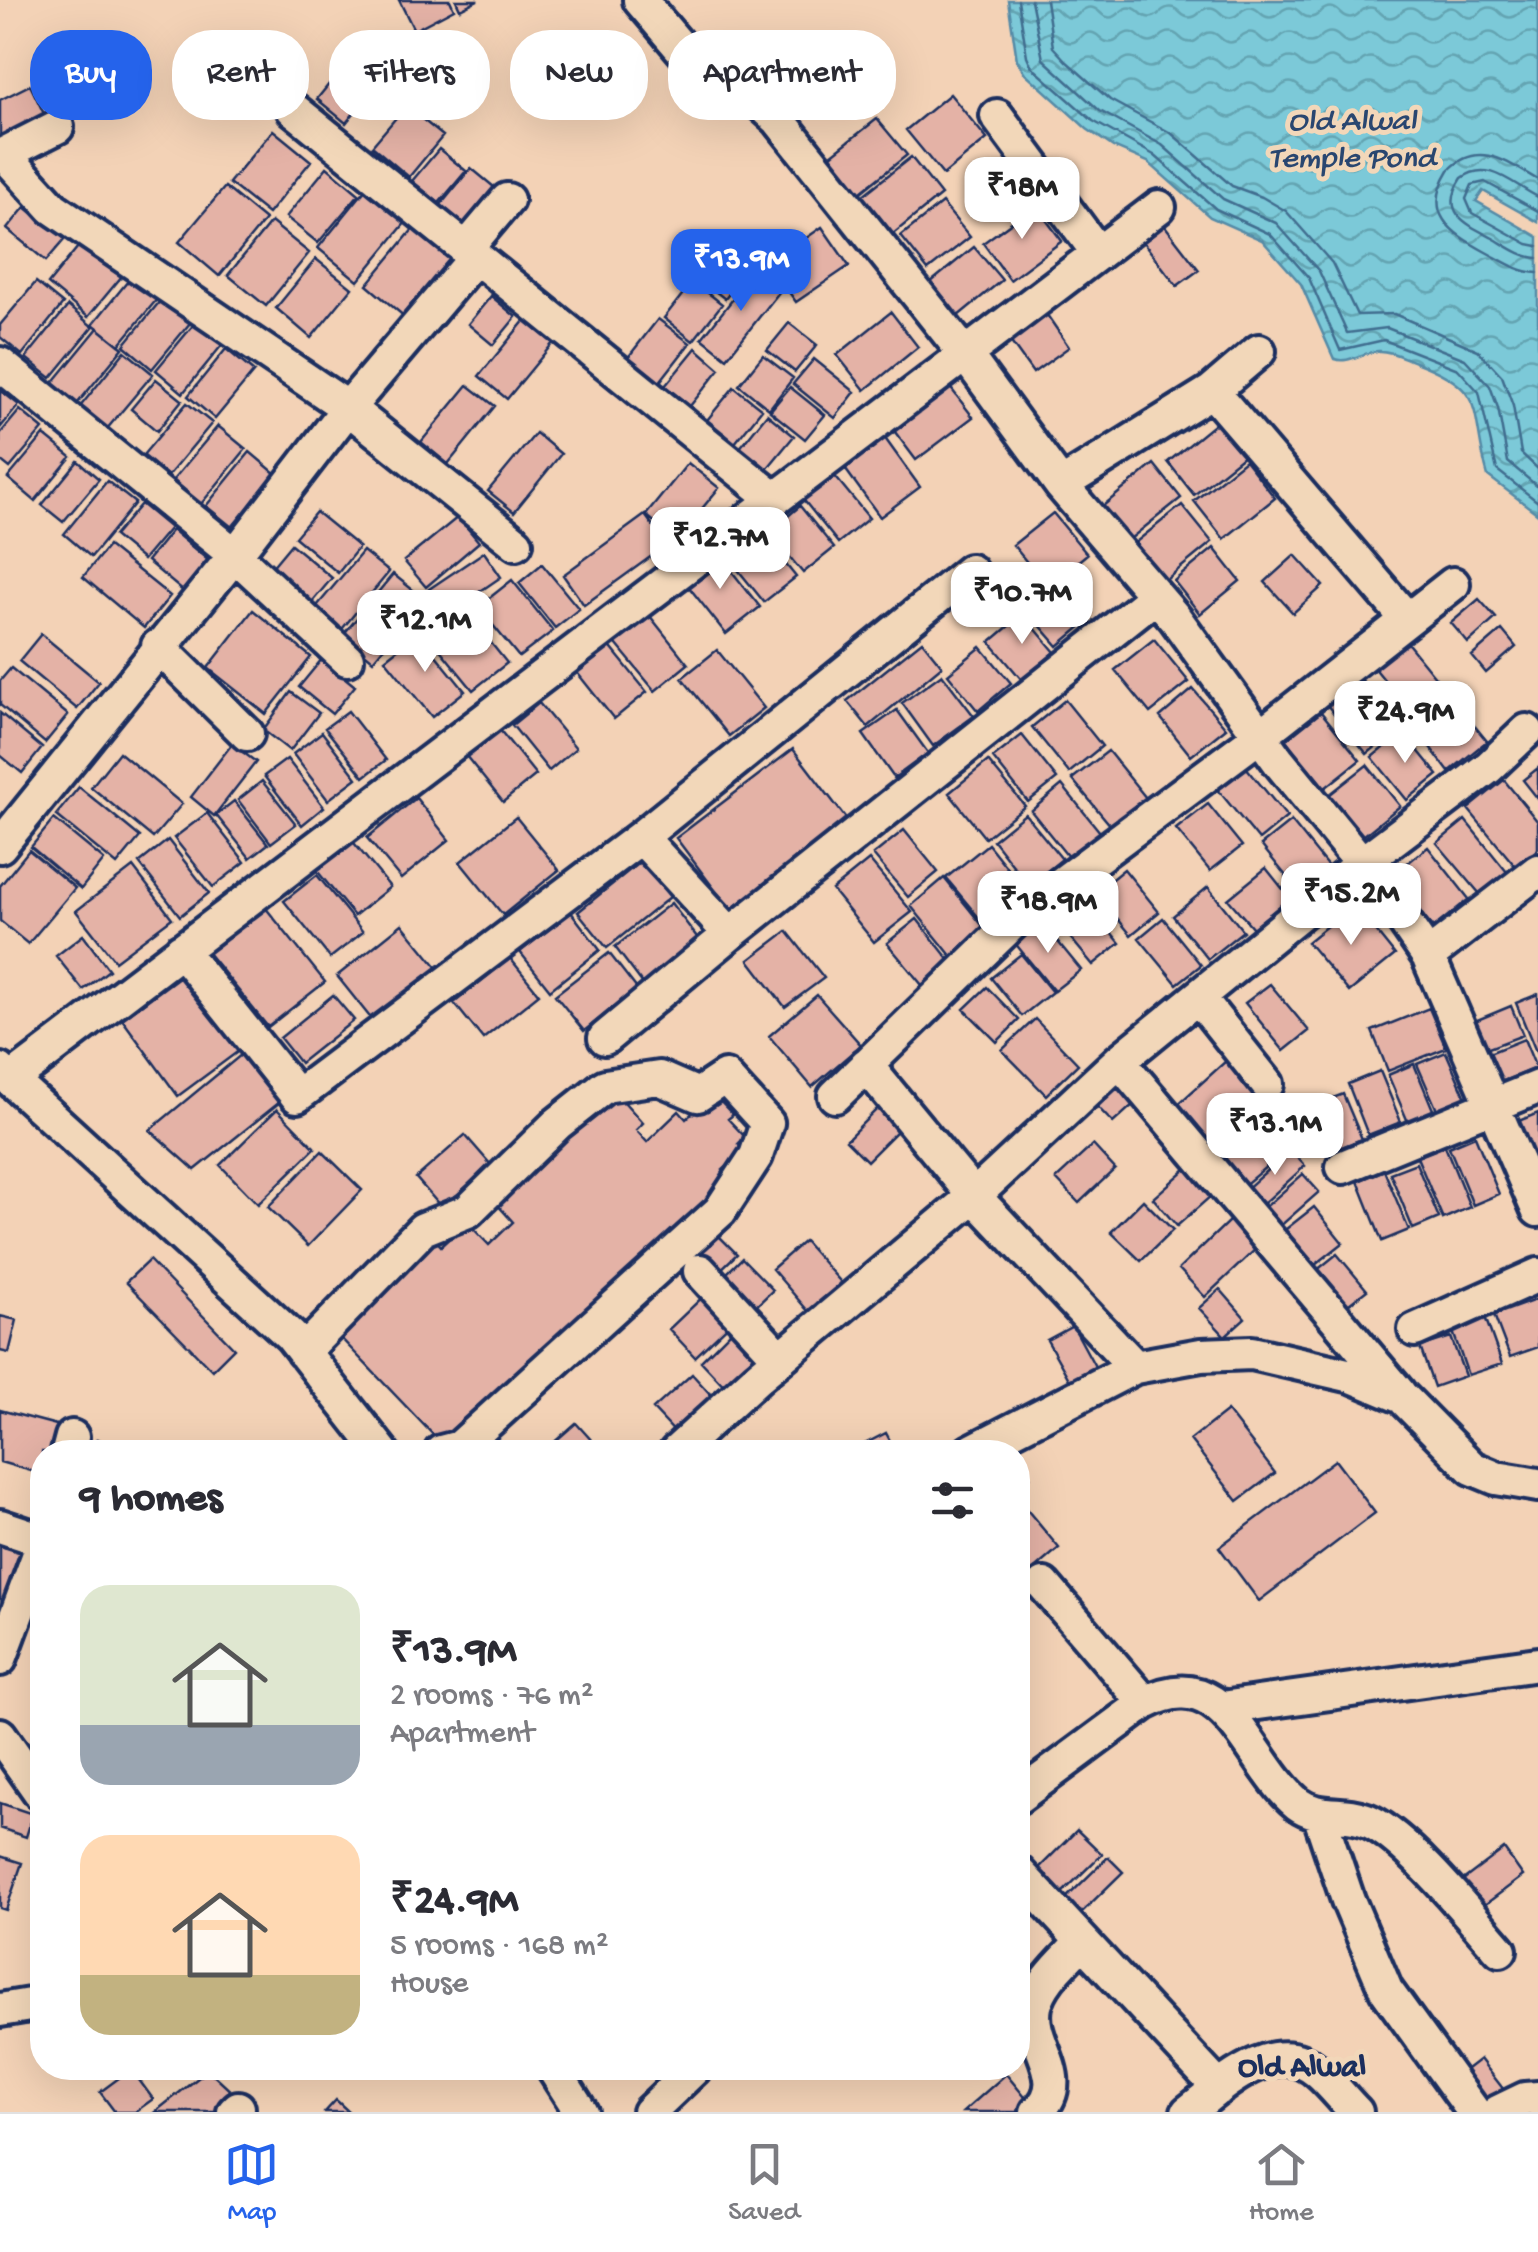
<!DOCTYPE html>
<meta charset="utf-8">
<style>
body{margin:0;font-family:"Gochi Hand",sans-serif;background:#f2f2f3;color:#2b2b33;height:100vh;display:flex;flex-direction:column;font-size:38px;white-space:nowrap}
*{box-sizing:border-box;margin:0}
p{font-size:32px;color:#7c7c81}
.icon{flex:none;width:55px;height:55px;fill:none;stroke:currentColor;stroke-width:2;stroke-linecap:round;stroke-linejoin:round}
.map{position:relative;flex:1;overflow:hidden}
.drawer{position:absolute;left:30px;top:1440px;width:1000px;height:640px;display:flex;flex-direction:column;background:#fff;border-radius:40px;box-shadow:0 10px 40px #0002}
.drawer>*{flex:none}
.guide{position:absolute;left:30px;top:30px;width:1000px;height:90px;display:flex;gap:20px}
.price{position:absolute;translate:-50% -85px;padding:0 22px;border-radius:20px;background:#fff;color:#222;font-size:32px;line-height:65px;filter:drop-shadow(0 2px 5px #0008)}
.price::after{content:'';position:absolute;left:50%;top:60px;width:30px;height:22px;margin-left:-15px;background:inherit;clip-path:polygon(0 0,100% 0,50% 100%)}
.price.current{background:#2563eb;color:#fff}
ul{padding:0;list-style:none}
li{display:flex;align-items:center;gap:30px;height:250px;padding:0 50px}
li span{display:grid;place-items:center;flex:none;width:280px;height:200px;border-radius:30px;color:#555}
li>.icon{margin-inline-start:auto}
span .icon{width:120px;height:120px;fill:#fffc;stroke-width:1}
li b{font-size:42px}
h2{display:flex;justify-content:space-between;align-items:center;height:120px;padding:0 50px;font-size:42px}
.chip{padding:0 35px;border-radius:40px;background:#fff;box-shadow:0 10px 40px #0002;font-size:35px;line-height:90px}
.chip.current{background:#2563eb;color:#fff}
.tab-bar{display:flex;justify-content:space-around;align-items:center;height:140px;border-top:2px solid #e1e1e2;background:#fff;font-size:28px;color:#7c7c81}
.tab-bar a{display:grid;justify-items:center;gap:5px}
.tab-bar .current{color:#2563eb}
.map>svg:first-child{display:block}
.water{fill:url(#water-waves);stroke:#558ba7;stroke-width:2.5}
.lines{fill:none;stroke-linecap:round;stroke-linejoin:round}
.shore{stroke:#416d8f;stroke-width:2.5}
.building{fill:#e4b2a6;stroke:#1b2f5e;stroke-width:2.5}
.minor-casing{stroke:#1b2f5e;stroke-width:40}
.minor{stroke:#f2d7b9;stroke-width:32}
.labels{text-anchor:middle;stroke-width:10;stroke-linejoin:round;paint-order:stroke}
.water-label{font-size:32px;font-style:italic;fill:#294670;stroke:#f2d7b9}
.neighbourhood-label{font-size:32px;font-weight:bold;fill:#1b2f5e;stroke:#f2d7b9}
</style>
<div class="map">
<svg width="1538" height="2112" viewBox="0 0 1538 2112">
<defs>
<pattern id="water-waves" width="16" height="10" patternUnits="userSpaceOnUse" patternTransform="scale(2.5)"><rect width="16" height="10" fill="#7bc9d8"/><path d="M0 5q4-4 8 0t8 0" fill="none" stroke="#64a4b2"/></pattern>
</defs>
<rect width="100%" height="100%" fill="#f3d2b6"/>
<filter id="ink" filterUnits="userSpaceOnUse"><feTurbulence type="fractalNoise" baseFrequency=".01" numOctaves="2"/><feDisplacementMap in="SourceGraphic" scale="20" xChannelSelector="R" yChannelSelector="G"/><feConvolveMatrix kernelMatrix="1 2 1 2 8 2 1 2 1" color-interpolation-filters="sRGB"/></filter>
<g filter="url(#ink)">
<path class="water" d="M1008,0H1538V222L1483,191L1476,201L1538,237V514L1488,476C1469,410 1490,390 1415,362C1404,358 1390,350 1378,351C1362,352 1349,364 1334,359L1301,284L1262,240L1210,217L1148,162L1113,147L1087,129L1024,72L1017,60Z"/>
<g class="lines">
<path class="shore" d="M1018,0L1027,56L1032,67L1093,121L1154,155L1216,209L1270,234L1309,278L1340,350L1384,340L1458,369L1479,392L1497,470L1538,502
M1031,0L1043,59L1100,111L1162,145L1223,199L1276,223L1319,271L1347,333L1387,328L1465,359L1490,386L1498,408L1508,462L1538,487
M1046,0L1053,47L1066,61L1110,100L1171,133L1232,186L1262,197L1286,211L1332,263L1357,315L1394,314L1478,350L1502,376L1513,406L1521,453L1538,469
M1538,180C1508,163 1479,139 1449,170C1422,214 1450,232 1486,252C1503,261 1518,272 1538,273
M1538,197C1513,185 1489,158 1462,178C1439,213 1466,224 1493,238C1507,246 1521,257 1538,258
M1538,211L1485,182L1472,185L1466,199L1472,213L1528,244L1538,246"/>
</g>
<path class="building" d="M399,0H450L454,9L414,30Z
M456,0H478L460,9Z
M346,63L375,87L346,123L317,99Z
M30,85L47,120L0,143V100Z
M950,94L987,139L943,175L906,130Z
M406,106L443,136L409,177L372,146Z
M877,119L907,155L856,196L826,159Z
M273,130L311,161L268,214L229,183Z
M439,149L466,171L439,203L412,181Z
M911,157L941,195L893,234L862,196Z
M327,167L359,194L318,243L286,217Z
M471,168L500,192L468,231L439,207Z
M225,187L265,220L219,276L179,242Z
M366,189L406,222L358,281L318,248Z
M942,203L970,237L928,270L901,236Z
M1035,205L1062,241L1010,280L983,243Z
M25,207L65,239L46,261L7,229Z
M271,222L309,253L266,306L228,275Z
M1162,222L1199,270L1177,286L1140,238Z
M822,227L849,266L796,302L769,264Z
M414,228L453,260L406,318L367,285Z
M86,237L127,270L88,317L48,284Z
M730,241L755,260L725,299L700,279Z
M974,247L1002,280L952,321L925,287Z
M316,259L352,288L311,338L276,308Z
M755,271L780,291L727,358L702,338Z
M132,276L158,298L119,345L93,324Z
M693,281L722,304L693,341L664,318Z
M36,282L63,304L22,355L0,337V325Z
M491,296L516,317L493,345L468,324Z
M161,300L190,323L152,369L124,345Z
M68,306L93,327L51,378L26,358Z
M891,312L918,347L865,390L837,355Z
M1047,315L1069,347L1033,373L1010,341Z
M658,319L690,343L655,388L623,364Z
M525,320L553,343L507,399L479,376Z
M195,323L222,345L183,393L156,370Z
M789,323L817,345L795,372L767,350Z
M98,328L123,348L77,404L52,384Z
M696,348L720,369L690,406L665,386Z
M226,349L254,372L215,419L188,396Z
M125,351L153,374L106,430L79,408Z
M763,355L793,378L769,409L739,385Z
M814,359L855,392L835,418L793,384Z
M156,379L182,400L157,431L131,409Z
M946,382L973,417L916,460L889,424Z
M468,385L495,406L448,464L421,442Z
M734,387L762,409L731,448L703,425Z
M790,387L825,415L805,439L770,411Z
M0,390L19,405L0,428Z
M187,403L212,423L168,476L143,455Z
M20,410L43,429L10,468L0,460V434Z
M767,414L794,436L766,470L739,449Z
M1217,422L1244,455L1194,495L1168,462Z
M218,426L246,449L201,504L173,480Z
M879,430L920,487L880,517L838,459Z
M536,433L561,454L514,512L488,491Z
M44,435L71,457L35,501L8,478Z
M250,452L276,474L232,527L206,506Z
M1245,460L1275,498L1224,539L1194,501Z
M78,461L99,479L63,522L42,505Z
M688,463L719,488L676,540L646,515Z
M1154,464L1181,498L1125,543L1098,510Z
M829,469L869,518L838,543L798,493Z
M107,481L135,503L91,557L64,534Z
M141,504L170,528L143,560L114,536Z
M1182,505L1212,542L1156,588L1126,550Z
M800,506L834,548L803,573L769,532Z
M316,512L359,547L338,573L295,537Z
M1053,513L1087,554L1047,587L1013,545Z
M645,515L667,545L584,605L563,575Z
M458,517L479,542L426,587L404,561Z
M754,525L796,577L764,602L722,550Z
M172,530L209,561L184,592L147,561Z
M291,544L332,578L307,608L266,574Z
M108,546L170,596L144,628L83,577Z
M1214,548L1240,581L1200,614L1174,581Z
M715,550L760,607L726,634L681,577Z
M363,551L389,572L338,634L312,612Z
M484,552L501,577L447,614L429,589Z
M1295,555L1323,586L1293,613L1265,582Z
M542,564L579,609L555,628L519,583Z
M393,574L424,599L373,660L343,635Z
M512,580L553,631L519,657L478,607Z
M1058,581L1090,619L1058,646L1026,609Z
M1479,599L1496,618L1468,643L1451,623Z
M463,608L507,663L473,690L429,636Z
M253,610L311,657L266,714L208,668Z
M646,611L688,664L655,691L612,639Z
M1023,614L1055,652L1022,680L990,642Z
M1502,630L1516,647L1486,673L1472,656Z
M418,633L465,691L432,717L385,659Z
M41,634L99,682L77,709L19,661Z
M1154,639L1189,682L1150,713L1115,670Z
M1405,640L1436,678L1404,704L1373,666Z
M922,641L942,666L868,727L847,701Z
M608,644L647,692L614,719L575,670Z
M981,647L1011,683L978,711L948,674Z
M717,650L764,708L729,736L682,678Z
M322,659L355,686L332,714L299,687Z
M11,668L68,715L45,743L0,705V681Z
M942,674L974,716L933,746L902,703Z
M1360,678L1400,727L1367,754L1327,705Z
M1439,681L1463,710L1424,741L1401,712Z
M1193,689L1226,728L1191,756L1160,717Z
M291,692L319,713L290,751L263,730Z
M1065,700L1102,746L1069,773L1032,727Z
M539,703L576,748L549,771L512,725Z
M897,710L928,753L894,778L863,734Z
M348,711L386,760L364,777L325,728Z
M1321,712L1360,760L1325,788L1286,740Z
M0,713L42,748L22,773L0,755Z
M1464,713L1487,741L1449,772L1427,743Z
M495,724L536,775L503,802L462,751Z
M322,732L357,778L328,800L293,754Z
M1403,732L1438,775L1407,800L1372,757Z
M1022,735L1057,779L1028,802L993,758Z
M232,744L256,762L214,816L191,797Z
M793,749L848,821L730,910L676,838Z
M1108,751L1146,798L1111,826L1072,779Z
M119,752L182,804L153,838L91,787Z
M287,759L324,807L302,825L264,776Z
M988,761L1025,806L985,838L949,793Z
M1367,765L1400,806L1363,836L1329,795Z
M1246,767L1287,817L1259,840L1218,790Z
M1538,768V799L1523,780Z
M1504,780L1538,822V849L1516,867L1468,809Z
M262,781L296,824L271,843L238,800Z
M1062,785L1100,832L1069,858L1031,811Z
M79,787L140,837L117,865L56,815Z
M416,798L449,840L401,879L367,838Z
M234,801L268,844L250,858L216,815Z
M1208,804L1242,846L1210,871L1176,829Z
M207,813L245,862L213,887L174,838Z
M1025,814L1062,859L1029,886L993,840Z
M516,817L559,870L503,915L460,862Z
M54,819L104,860L81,889L31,847Z
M1465,820L1507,872L1480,894L1437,843Z
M1291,821L1329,868L1299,892L1261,845Z
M904,830L938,872L908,897L873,855Z
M350,838L390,887L354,916L314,867Z
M168,840L209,893L180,916L139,863Z
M988,844L1027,893L986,926L946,878Z
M1428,847L1469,899L1433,928L1391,876Z
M29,850L75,888L28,944L0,921V886Z
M869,860L912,912L874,942L832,890Z
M641,861L670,897L607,948L578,912Z
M133,867L172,918L115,961L76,911Z
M1266,868L1290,898L1253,928L1228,899Z
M1124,869L1159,912L1131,935L1096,892Z
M317,875L363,932L330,958L284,901Z
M944,878L991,936L957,963L911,906Z
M1208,887L1243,931L1208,959L1173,916Z
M1076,890L1120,943L1093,965L1049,912Z
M261,902L325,982L268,1027L204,948Z
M671,903L700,941L643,984L615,947Z
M1354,904L1395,955L1349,992L1307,942Z
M571,912L600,950L550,990L520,952Z
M1163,918L1201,965L1177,984L1139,938Z
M917,919L951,962L922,985L887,943Z
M1041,921L1081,970L1054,991L1014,942Z
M402,924L438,968L373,1021L337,976Z
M787,931L824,978L785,1007L749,960Z
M83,935L109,970L83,990L56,956Z
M609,953L637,989L584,1031L555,995Z
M1021,954L1052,992L1022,1016L991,978Z
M510,958L539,994L483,1039L454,1003Z
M183,974L240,1050L178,1096L122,1019Z
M1270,984L1309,1031L1284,1051L1245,1003Z
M987,987L1019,1020L997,1042L964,1009Z
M1538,994V1053L1537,1054L1516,1003Z
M333,995L354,1020L300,1063L280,1038Z
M817,995L861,1045L812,1087L769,1036Z
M1511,1006L1523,1035L1481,1051L1470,1023Z
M1429,1008L1446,1048L1388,1071L1372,1031Z
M1035,1019L1078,1064L1046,1095L1002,1050Z
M1524,1039L1536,1068L1496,1084L1484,1055Z
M1446,1052L1466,1098L1437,1110L1417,1064Z
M242,1054L280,1102L195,1170L150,1130Z
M1227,1060L1261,1098L1210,1144L1176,1106Z
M1414,1064L1434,1112L1408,1122L1388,1075Z
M1380,1071L1401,1122L1368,1135L1348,1084Z
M1112,1081L1134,1104L1113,1123L1091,1100Z
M616,1093L643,1123L636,1130L647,1142L679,1111L686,1119L713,1094L733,1115L728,1119L745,1137L738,1144L744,1151L723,1170L730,1178L725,1190L442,1444L337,1334L434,1238L441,1246L467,1222L489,1245L513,1222L496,1203Z
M1343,1094L1362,1139L1334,1150L1315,1105Z
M878,1108L899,1129L867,1161L846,1140Z
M277,1109L315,1148L258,1204L220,1165Z
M1262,1110L1292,1145L1242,1187L1212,1152Z
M1538,1113V1178L1514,1123Z
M465,1135L491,1165L442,1208L416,1178Z
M1475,1136L1499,1194L1473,1205L1449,1147Z
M1093,1145L1115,1169L1079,1203L1056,1179Z
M1445,1146L1470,1207L1443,1219L1417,1157Z
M1290,1150L1305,1166L1260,1207L1245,1190Z
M322,1151L362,1190L308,1246L268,1207Z
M1416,1163L1439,1218L1413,1229L1390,1173Z
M1187,1168L1211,1196L1177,1226L1153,1198Z
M1384,1170L1409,1230L1382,1241L1358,1181Z
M1303,1174L1319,1192L1278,1228L1262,1210Z
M1143,1200L1173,1230L1141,1261L1111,1232Z
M1314,1207L1343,1243L1310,1269L1281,1233Z
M1231,1219L1258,1247L1205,1297L1179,1269Z
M712,1229L737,1254L715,1275L691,1251Z
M804,1241L847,1289L814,1318L772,1269Z
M1337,1254L1367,1290L1340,1311L1311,1275Z
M742,1258L773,1290L749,1313L718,1282Z
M149,1260L234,1348L212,1370L126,1282Z
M713,1287L739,1315L695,1357L669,1329Z
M1220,1289L1245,1318L1225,1336L1199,1308Z
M1538,1299V1347L1510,1357L1494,1315Z
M1484,1314L1502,1364L1468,1375L1451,1326Z
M0,1316L17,1320L9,1353L0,1351Z
M741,1321L772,1354L731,1393L701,1361Z
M1073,1326L1099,1374L1074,1388L1047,1340Z
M1451,1337L1465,1376L1434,1387L1420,1347Z
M692,1374L720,1405L682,1440L653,1409Z
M0,1410L60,1426L53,1452H42V1474L0,1462Z
M1227,1411L1275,1473L1238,1501L1190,1440Z
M576,1423L602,1452H543Z
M886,1433L896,1452H849Z
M97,1439L136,1452H92Z
M1018,1457L1030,1477L1018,1484Z
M1335,1460L1375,1513L1259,1601L1219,1547Z
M1018,1499L1059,1548L1030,1573L1018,1558Z
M0,1546L21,1551L8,1601L0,1599Z
M0,1803L33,1814L26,1837L0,1828Z
M1077,1830L1102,1854L1058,1897L1034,1873Z
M1504,1849L1523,1876L1483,1906L1463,1880Z
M0,1856L22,1863L6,1910L0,1908Z
M1108,1857L1123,1872L1078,1916L1063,1901Z
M1480,2059L1504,2090L1478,2110L1454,2079Z
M131,2069L153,2099L135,2112H115L100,2092Z
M208,2070L234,2094L215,2112H155Z
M1006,2074L1029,2102L1017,2112H963Z
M336,2100L349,2112H325Z"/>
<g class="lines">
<g class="minor-casing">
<path id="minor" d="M640,0L686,54L715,74L739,84L778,119L965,354L1061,485L1175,618L1279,762L1378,883L1428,956L1538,1210
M293,109L775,499
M997,116L1098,253
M4,154L53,208L348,408L516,543
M0,156L57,127
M465,250L507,200
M0,364L235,555L347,659
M1212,391L1406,618
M1061,485L1212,391L1259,351
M158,646L247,734
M641,837L730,934
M0,846L235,555L348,408L475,258
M181,950L297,1096L641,837L970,571
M1428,956L1538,871
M1198,997L1267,1084
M605,1038L730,934L1156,596
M1119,1061L1399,1393
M866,1065L974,1196L1135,1367
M0,1070L291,1336L382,1452
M11,1080L1159,207
M835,1096L1026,910L1262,734L1453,584
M1343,1167L1538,1087
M700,1271L780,1358
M1415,1330L1538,1275
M303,1352L423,1229L468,1211L557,1124L605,1086L659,1078L698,1095L725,1077L767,1123L756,1156L720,1211L460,1447L441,1452
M68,1452L72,1437
M676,1452L758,1377L974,1196L1119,1061L1362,863L1489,767L1527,731
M970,1452L1135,1367L1201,1355L1252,1353L1352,1376L1402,1397L1472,1468L1496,1478L1538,1485
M0,1526L42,1540
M1044,1585L1145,1703
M0,1659L42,1546
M1222,1708L1538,1664
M0,1735L42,1795
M1018,1797L1145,1703C1228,1659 1248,1764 1298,1804C1319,1820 1347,1810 1371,1822C1410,1841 1470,1916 1500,1950
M1319,1814L1348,1900L1386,1990L1474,2112
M1018,1872L1219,2088
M0,2010L42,2003
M553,2068L581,2112
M234,2112L238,2108
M649,2112L695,2068
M1037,2112C1074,2079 1027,2044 1035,2006C1041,1980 1065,1961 1082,1942
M1188,2112C1223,2085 1274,2034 1318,2072C1332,2084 1343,2099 1356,2112
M1498,2112L1525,2099L1538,2098"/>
</g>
<use href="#minor" class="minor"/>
</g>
</g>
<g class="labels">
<g class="water-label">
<text x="1352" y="129">Old Alwal<tspan x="1352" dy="37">Temple Pond</tspan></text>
</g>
<g class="neighbourhood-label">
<text x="1302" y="2075">Old Alwal</text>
</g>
</g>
</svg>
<b class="price" style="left:1022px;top:242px">₹18M</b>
<b class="price current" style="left:741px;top:314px">₹13.9M</b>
<b class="price" style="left:720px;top:592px">₹12.7M</b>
<b class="price" style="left:1022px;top:647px">₹10.7M</b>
<b class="price" style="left:425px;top:675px">₹12.1M</b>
<b class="price" style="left:1405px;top:766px">₹24.9M</b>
<b class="price" style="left:1351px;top:948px">₹15.2M</b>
<b class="price" style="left:1048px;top:956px">₹18.9M</b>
<b class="price" style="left:1275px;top:1178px">₹13.1M</b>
<div class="guide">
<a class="chip current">Buy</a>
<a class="chip">Rent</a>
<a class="chip">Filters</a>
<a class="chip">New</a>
<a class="chip">Apartment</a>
</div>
<section class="drawer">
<h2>9 homes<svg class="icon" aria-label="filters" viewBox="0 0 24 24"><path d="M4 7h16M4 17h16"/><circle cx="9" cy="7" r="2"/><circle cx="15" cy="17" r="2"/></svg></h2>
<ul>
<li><span style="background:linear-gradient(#dfe7d0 70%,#9aa5b1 0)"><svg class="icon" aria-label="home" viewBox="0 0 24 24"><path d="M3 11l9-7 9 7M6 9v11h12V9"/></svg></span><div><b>₹13.9M</b><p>2 rooms · 76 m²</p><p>Apartment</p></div></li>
<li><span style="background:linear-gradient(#ffd9b3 70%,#c2b280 0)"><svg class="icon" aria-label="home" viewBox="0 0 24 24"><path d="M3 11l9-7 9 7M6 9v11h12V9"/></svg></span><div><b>₹24.9M</b><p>5 rooms · 168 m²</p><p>House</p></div></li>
</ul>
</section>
</div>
<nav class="tab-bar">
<a class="current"><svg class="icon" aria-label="map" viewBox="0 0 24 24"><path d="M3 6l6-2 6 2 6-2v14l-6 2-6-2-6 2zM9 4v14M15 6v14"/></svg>Map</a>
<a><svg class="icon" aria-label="saved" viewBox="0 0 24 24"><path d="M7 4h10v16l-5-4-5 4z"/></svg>Saved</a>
<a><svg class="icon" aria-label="home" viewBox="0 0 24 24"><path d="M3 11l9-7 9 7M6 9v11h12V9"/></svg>Home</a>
</nav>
